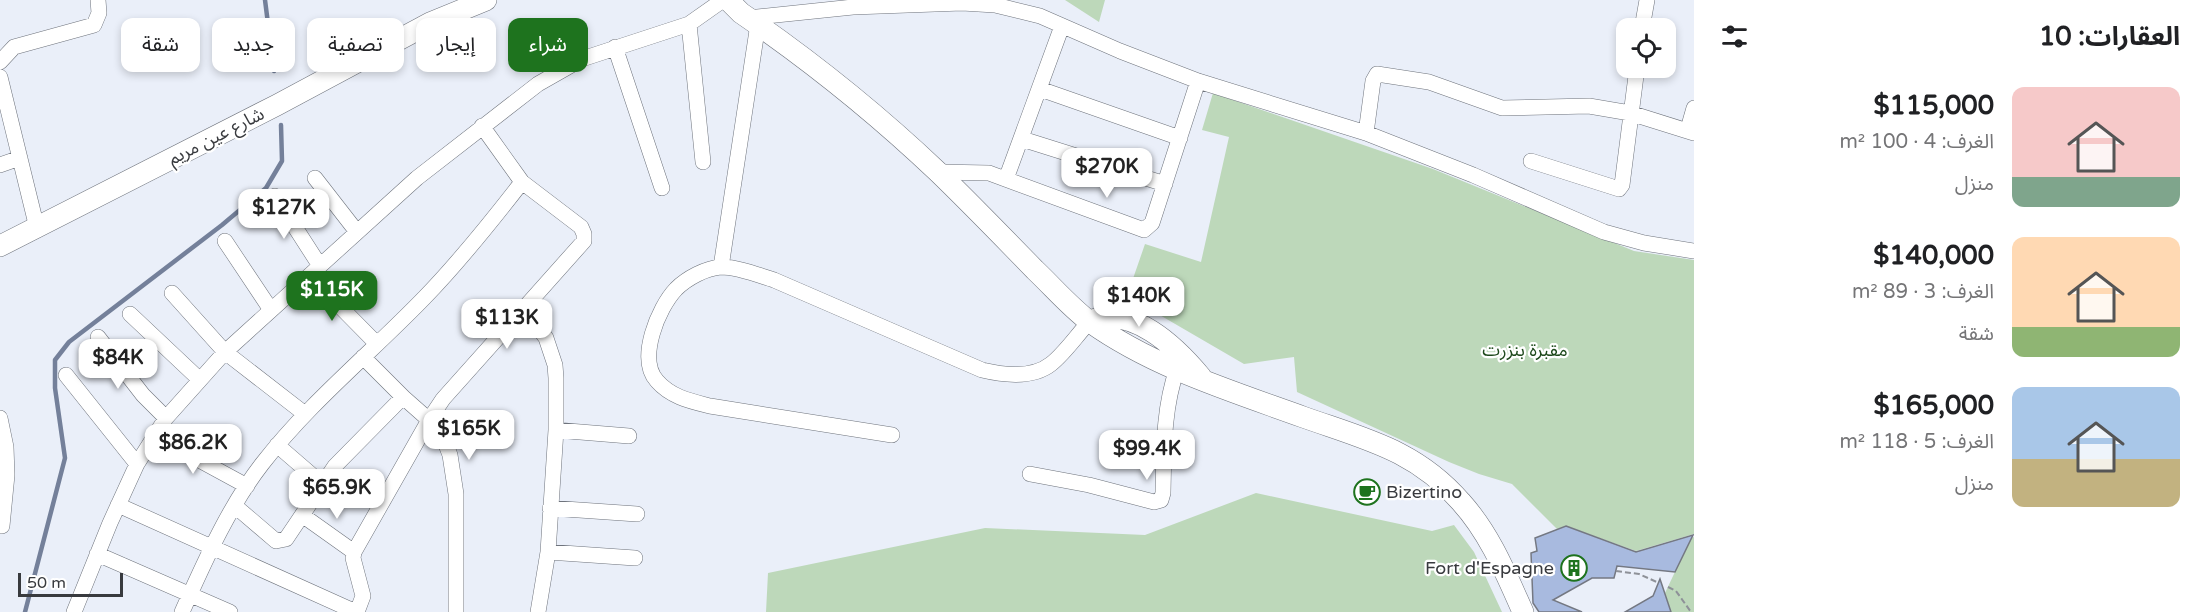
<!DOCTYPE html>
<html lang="ar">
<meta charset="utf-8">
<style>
body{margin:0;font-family:"Varela Round","Noto Sans Arabic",sans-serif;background:#f6f6f6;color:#202124;direction:rtl;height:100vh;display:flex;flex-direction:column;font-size:22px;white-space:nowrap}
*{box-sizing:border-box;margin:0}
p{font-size:20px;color:#757577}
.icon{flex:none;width:33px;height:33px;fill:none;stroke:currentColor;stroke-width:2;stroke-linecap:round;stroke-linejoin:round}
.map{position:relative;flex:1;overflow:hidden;direction:ltr}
.sheet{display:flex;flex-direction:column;background:#fff;width:510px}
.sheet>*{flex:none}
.top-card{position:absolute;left:18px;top:18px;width:570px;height:54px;direction:rtl;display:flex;gap:12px}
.fabs{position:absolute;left:1616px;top:18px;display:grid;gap:12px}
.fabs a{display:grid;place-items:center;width:60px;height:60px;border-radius:12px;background:#fff;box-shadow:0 3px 9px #0003;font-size:30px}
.scale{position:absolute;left:18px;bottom:15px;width:105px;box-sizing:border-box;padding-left:6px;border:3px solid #383a3e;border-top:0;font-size:16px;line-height:21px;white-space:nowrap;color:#383a3e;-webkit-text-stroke:4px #fff;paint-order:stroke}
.price{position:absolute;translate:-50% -51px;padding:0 14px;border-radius:12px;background:#fff;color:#222;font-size:20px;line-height:39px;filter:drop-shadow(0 2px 3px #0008)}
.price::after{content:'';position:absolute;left:50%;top:36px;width:18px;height:14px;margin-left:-9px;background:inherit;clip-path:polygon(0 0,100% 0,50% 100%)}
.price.active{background:#1e731e;color:#fff}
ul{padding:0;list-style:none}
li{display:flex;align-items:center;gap:18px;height:150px;padding:0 24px}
li span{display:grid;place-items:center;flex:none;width:168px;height:120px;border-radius:12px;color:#555}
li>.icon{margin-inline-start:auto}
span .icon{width:72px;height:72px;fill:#fffc;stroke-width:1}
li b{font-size:26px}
h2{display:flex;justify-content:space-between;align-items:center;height:72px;padding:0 24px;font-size:26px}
.chip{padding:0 21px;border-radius:12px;background:#fff;box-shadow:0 3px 9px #0003;font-size:21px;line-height:54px}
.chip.active{background:#1e731e;color:#fff}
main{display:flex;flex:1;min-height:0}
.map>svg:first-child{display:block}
.green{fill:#bdd8ba}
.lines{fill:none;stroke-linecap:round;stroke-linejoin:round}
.stream{stroke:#74809a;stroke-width:4.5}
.building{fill:#a8badf;stroke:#747882;stroke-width:1.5}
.street-casing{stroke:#6e737c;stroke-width:16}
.secondary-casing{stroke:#6e737c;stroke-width:22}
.path{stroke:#8e9198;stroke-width:2;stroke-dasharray:6 3;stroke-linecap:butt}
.street{stroke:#fff;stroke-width:15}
.secondary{stroke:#fff;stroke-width:21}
.labels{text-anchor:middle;stroke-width:4.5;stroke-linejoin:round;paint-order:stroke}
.street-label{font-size:18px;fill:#383a3e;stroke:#fff}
.park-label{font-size:18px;fill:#1e491c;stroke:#fff}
.poi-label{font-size:18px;fill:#383a3e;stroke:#fff;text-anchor:start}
</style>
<main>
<section class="sheet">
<h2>العقارات: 10<svg class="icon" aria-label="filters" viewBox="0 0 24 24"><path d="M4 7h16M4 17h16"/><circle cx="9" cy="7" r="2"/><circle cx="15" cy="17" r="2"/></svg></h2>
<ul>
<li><span style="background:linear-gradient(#f6c9c9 75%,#7fa58c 0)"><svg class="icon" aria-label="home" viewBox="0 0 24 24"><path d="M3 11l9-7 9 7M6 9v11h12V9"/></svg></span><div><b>$115,000</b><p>الغرف: 4 · 100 m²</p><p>منزل</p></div></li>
<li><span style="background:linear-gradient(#ffd9b3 75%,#8fb573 0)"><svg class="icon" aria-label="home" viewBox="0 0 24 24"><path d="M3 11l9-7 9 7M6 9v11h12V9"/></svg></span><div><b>$140,000</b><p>الغرف: 3 · 89 m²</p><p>شقة</p></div></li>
<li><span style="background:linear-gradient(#a9c7e8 60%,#c2b280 0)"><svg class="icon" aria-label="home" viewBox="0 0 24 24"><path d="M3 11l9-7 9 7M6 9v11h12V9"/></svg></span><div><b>$165,000</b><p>الغرف: 5 · 118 m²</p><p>منزل</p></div></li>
</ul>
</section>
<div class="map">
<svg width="1694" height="612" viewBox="0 0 1694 612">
<rect width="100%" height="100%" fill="#eaeff9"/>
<path class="green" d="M1065,0H1105L1099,22Z
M1213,93L1433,169L1634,251L1694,260V534L1636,551L1566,526L1557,529L1512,484L1479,474L1449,462L1297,392L1294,357L1244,364L1127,296L1145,244L1201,262L1229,137L1202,130Z
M1256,493L1432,531L1454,525L1474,552L1502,612H766L768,573L985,528L1145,535Z
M1694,537V612H1671L1665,593L1691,538Z"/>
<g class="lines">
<path class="stream" d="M265,0L274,71
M25,612L65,458L55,388V360L69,342L222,225L266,188L282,161L281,125"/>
</g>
<path class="building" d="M1566,526L1636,552L1693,535L1675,572L1617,566L1614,578H1592L1553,600L1582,612H1539L1533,603L1531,553L1537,551L1535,538Z
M1660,579L1671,612H1625L1653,596Z"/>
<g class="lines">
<g class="street-casing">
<path id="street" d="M748,18L853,7L962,3L995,5L1040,16L1120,51L1198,81L1366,133L1473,175L1604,232L1644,243L1694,251
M689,24L703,162
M1642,28L1647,0
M615,47L662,188
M0,62L14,47L94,25L99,13L98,0
M0,77L37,228
M1040,89L1180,138
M1688,129L1694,108
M1366,133L1373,81L1377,74L1429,82L1502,108L1589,106L1630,113L1694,133
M1022,139L1165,184
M1531,161L1619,189L1622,185L1637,68
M0,165L20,158
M938,172L989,173L1144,230L1152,223L1198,81
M315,178L357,232
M1006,179L1062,26
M275,196L320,266
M225,241L271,310
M721,267L758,24
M310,276L377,344
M172,293L225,352L305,414
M523,307L546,338L555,365L556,378V430L548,552L538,612
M130,314L199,379
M98,337L143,395L166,418
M363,357L403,397L429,420L445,442L450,455L456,494V612
M66,375L137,464
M0,418L6,447L7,475L2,526
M556,430L629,436
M892,435L710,406C690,401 671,397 657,381C637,359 658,308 676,289C687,278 706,268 721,267C738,267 758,275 774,280L982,370C1003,375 1032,379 1051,364C1065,353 1077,335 1090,321
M155,436L247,486
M277,445L321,483
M1030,474L1089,485L1154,502L1161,500L1163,493C1164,451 1163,409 1177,369
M118,505L356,612
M235,506L276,541L286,539L335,466L403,397
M550,508L637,514
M302,515L354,552
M548,552L635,558
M97,554L230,612
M74,612L110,523L137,464L166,418L225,352L417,178L538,84L582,59L689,24L723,0
M182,612C205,561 228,508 262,464C310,402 371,353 425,297C460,261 491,222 522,182
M357,612L363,596L353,558L354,552L429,420L443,399L584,241V234L581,227L522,182L482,126"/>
</g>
<g class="secondary-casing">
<path id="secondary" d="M728,0L741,13C811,61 877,114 938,172C971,204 1003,237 1035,270C1053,287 1070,307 1090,322C1153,367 1231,391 1303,417C1365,439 1416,450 1461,502C1490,534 1506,574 1523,612
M0,246L277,105L430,23L486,0
M1090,321C1132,304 1176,347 1201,377"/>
</g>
<path class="path" d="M1616,571L1639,574L1659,583
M1668,587L1676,591L1691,612"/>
<use href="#street" class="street"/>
<use href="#secondary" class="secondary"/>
</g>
<defs>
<g id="cafe-ring" transform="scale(1.35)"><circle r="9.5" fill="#fff" stroke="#1e731e" stroke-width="1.5"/><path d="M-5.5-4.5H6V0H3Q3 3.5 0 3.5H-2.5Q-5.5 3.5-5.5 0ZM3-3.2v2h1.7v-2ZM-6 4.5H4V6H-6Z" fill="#1e731e"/></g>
<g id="building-ring" transform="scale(1.35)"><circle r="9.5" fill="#fff" stroke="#1e731e" stroke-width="1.5"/><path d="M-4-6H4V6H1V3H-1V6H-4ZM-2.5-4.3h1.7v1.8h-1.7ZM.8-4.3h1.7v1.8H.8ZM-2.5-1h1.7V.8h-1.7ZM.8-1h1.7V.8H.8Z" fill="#1e731e"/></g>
</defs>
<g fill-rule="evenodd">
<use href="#cafe-ring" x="1367" y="492"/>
<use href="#building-ring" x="1574" y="568"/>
</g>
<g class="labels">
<g class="street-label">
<text transform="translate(216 136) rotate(-27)" y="6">شارع عين مريم</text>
</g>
<g class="park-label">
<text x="1525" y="356">مقبرة بنزرت</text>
</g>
<g class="poi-label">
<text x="1386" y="498">Bizertino</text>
<text x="1554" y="574" text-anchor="end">Fort d'Espagne</text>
</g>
</g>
</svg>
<div class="fabs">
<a><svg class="icon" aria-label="locate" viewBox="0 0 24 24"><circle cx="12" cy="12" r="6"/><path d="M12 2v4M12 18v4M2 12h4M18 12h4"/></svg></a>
</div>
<div class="scale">50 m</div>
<b class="price" style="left:1107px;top:199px">$270K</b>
<b class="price" style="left:284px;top:240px">$127K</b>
<b class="price active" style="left:332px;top:322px">$115K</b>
<b class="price" style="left:1139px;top:328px">$140K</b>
<b class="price" style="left:507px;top:350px">$113K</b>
<b class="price" style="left:118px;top:390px">$84K</b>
<b class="price" style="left:469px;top:461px">$165K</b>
<b class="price" style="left:193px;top:475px">$86.2K</b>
<b class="price" style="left:1147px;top:481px">$99.4K</b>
<b class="price" style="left:337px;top:520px">$65.9K</b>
<div class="top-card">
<a class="chip active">شراء</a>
<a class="chip">إيجار</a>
<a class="chip">تصفية</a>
<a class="chip">جديد</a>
<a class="chip">شقة</a>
</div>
</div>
</main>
